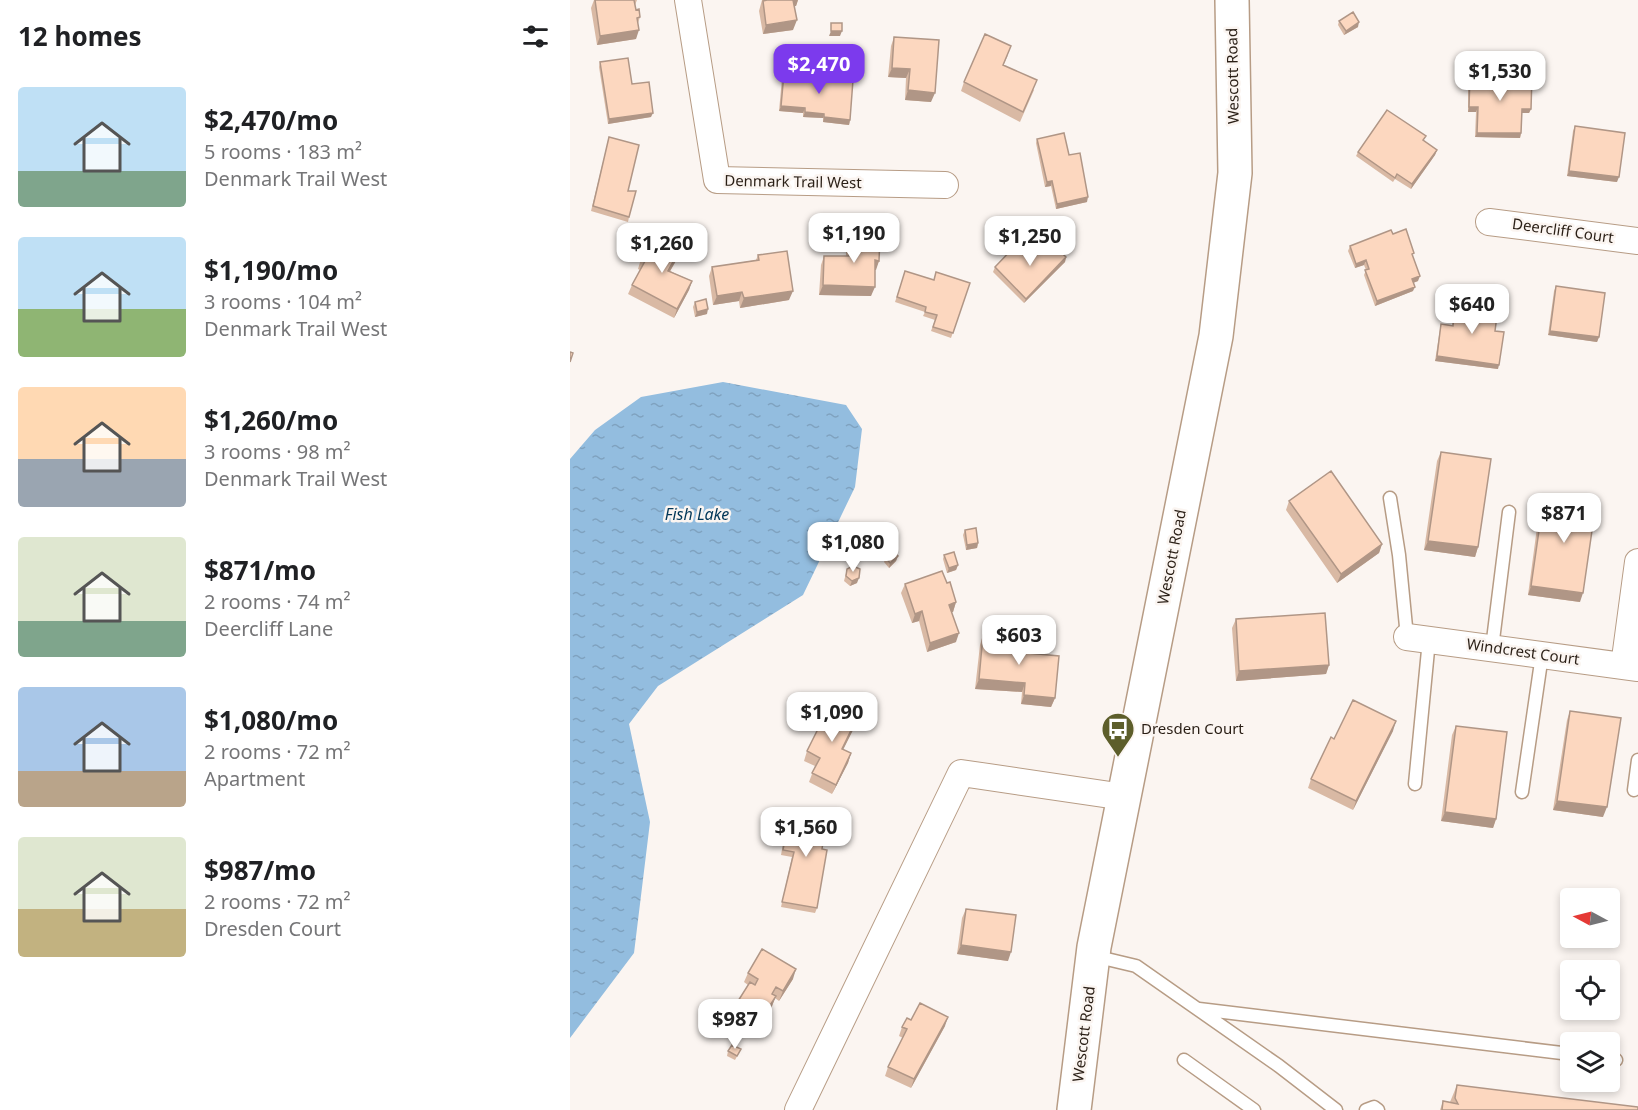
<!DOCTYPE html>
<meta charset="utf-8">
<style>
body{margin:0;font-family:"Noto Sans",sans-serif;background:#f2f2f2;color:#202124;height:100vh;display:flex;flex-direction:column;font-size:22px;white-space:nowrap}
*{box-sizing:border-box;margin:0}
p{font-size:20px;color:#757577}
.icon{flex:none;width:33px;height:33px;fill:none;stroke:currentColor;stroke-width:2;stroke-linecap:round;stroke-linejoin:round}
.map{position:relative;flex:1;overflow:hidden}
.panel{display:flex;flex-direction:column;background:#fff;width:570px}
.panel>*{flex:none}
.needle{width:39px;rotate:277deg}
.buttons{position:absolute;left:990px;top:888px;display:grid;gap:12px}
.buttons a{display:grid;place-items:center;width:60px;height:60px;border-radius:6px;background:#fff;box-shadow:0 3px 9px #0003;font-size:30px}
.price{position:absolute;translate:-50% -51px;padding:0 14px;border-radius:12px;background:#fff;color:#222;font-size:20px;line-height:39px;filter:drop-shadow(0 2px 3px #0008)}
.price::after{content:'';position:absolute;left:50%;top:36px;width:18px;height:14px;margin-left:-9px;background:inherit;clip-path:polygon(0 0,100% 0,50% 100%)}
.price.current{background:#7c3aed;color:#fff}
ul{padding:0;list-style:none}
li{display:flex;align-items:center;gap:18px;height:150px;padding:0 18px}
li span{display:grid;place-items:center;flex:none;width:168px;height:120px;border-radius:6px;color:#555}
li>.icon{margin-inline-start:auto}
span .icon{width:72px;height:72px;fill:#fffc;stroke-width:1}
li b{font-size:26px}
h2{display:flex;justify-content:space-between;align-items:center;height:72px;padding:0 18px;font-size:26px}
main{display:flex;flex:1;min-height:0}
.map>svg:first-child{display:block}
.water{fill:url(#water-ripples)}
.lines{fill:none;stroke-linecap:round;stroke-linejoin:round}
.lane-casing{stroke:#b79c85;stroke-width:15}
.street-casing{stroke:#b79c85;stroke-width:28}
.secondary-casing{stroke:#b79c85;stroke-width:36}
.lane{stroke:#fff;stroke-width:12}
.street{stroke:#fff;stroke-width:26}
.secondary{stroke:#fff;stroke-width:33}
.wall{fill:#d9b9a4}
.shaded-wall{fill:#b09686}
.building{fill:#fcd7bf;stroke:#b09686;stroke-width:1.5}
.labels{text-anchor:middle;stroke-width:5;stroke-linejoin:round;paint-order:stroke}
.street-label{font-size:15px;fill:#2a1f16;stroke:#fbf5f1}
.poi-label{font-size:15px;fill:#2a1f16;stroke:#fbf5f1;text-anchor:start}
.water-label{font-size:16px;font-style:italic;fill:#013657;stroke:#fbf5f1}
</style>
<main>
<section class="panel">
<h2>12 homes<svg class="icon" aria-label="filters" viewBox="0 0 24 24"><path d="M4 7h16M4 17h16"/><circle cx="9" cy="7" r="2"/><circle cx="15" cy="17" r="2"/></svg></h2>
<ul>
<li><span style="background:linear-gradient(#bfe0f5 70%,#7fa58c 0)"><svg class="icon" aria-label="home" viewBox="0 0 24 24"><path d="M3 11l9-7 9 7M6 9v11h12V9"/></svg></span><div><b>$2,470/mo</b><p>5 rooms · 183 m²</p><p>Denmark Trail West</p></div></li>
<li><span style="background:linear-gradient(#bfe0f5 60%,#8fb573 0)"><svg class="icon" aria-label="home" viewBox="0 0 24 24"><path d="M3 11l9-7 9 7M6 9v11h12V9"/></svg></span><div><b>$1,190/mo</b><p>3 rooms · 104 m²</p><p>Denmark Trail West</p></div></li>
<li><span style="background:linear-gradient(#ffd9b3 60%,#9aa5b1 0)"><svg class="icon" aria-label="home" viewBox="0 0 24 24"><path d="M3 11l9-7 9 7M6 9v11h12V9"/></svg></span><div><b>$1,260/mo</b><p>3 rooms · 98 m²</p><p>Denmark Trail West</p></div></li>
<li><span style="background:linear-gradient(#dfe7d0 70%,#7fa58c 0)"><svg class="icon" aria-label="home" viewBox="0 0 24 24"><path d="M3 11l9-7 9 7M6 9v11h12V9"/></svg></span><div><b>$871/mo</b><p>2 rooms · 74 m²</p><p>Deercliff Lane</p></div></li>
<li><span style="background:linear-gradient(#a9c7e8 70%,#b9a48a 0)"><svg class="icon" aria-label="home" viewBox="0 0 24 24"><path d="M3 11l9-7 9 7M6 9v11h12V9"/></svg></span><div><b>$1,080/mo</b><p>2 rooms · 72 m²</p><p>Apartment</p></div></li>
<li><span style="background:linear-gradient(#dfe7d0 60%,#c2b280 0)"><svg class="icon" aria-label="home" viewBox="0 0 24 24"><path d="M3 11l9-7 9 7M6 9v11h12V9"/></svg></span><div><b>$987/mo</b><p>2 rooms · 72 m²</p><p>Dresden Court</p></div></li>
</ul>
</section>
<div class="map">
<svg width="1068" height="1110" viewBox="0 0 1068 1110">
<defs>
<pattern id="water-ripples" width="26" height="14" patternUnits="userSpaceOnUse" patternTransform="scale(1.5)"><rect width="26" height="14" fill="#93bddf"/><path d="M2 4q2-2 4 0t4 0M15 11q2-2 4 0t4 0" fill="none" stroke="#7fa2bf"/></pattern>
</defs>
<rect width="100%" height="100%" fill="#fbf5f1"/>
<path class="water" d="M153,382L276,405L292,429L285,487L233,595L88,686L59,724L80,822L64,953L0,1038V459L25,430L71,397Z"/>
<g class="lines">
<g class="lane-casing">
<path id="lane" d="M820,498L829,555L837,637
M922,648L939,512
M845,784L859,640
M1064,790L1068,760
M952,792L972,655
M524,956L566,966L709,1066L766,1110
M629,1009L1000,1054
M1040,1059L1046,1060
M614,1060L684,1110
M796,1110L804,1107L808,1110"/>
</g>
<g class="street-casing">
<path id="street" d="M118,0L147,180L375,185
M919,222L1068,241
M837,637L1068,668
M1054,666L1068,562
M228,1110L391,773L554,797"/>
</g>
<g class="secondary-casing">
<path id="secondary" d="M504,1110L524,947L646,336L665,173L662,0"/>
</g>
<use href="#lane" class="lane"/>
<use href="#street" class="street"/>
<use href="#secondary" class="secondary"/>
</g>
<path class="wall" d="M24,0H67L65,5L66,10L70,17L68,23L66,39L27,45L21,8Z
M192,0H228L226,6H224L223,30L193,34L189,11Z
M769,21L788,27L774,35L768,25Z
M324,37L361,102L335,100L336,78L318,77L321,46Z
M438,55L433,66L464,90L450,122L391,91L394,82Z
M30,62L62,84L81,117L38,124L29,67Z
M214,73L280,120L279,125L253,122V118L233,117V113L209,111L212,78Z
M900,75L961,109L959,113H952L951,133L950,138L905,137L906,112H898V80Z
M1005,126L1047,182L997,176L1003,131Z
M39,137L58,191L59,217L58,222L21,211Z
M467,139L499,155L517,202L486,209L481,186L475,187L466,143Z
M854,141L867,150L865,155L841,189L825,179L823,182L786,156L788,152Z
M823,234L843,257L848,281L843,283V291L805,306L794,275L796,270L794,265L785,268L778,251L780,246Z
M280,236L309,261L305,270L301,296L249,295L251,265L254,256H276V246Z
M110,249L107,259L100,271L122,281L119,290L104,318L58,294L62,285L70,270L68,269L71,259Z
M188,255L219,300L170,308L169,301L143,305L139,276L142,267L186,260Z
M496,257L495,262L454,303L423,272L425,267L458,258Z
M335,271L364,280L400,283L381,338L361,331L365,320L353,316L355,312L325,302Z
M986,286L1029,337L1027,342L978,335L984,291Z
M125,302L137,314L125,317L123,307Z
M886,302L925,331L928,369L865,361L870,329L871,324L882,325L884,307Z
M871,452L908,547L905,557L854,550L867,461Z
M974,496L1010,602L958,595L970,505Z
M719,501L812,544L809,553L767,583L716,510Z
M395,530L408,543L407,548L396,550L393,535Z
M374,555L388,565L386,570L377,573L373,559Z
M328,556L326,561L319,568L314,562L316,558Z
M277,569L287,583L280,586L274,581Z
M377,583L386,602L383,612H382L386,642L357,652L349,621L342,623L331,593L335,584Z
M666,619L759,665L756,674L666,681L662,628Z
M413,635L448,652L485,698L481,707L451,704L452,692L405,689L410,645Z
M1000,711L1033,817L983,810L997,720Z
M285,726L273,749L281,753L278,763L262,794L239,782L245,766L234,761L237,751Z
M886,726L926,819L923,828L871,821L882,735Z
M823,731L783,810L738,788L741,779L764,739Z
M231,810L261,832L259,837L254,836L252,849L247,908L245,913L211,907L222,857L211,855L217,821L219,816L229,818Z
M396,909L438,961L387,954L392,918Z
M178,973L223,979L209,1001L205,998L202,1006L187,1030L160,1019L163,1009L178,985L174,982Z
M341,1020L375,1026L341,1088L315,1076L318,1067L333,1038L329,1036L332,1027Z
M171,1049L165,1060L157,1056L158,1051Z
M887,1085L1068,1110H870L873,1101L880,1102Z"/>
<path class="shaded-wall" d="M222,0H228L226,6L220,7Z
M227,20L223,30L193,34L196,25Z
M789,22L788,27L774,35L776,31Z
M69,30L66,39L27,45L30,36Z
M261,31H272L270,36H259Z
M322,68L340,69L336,78L318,77Z
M338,90L365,93L361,102L335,100Z
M211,106L235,108L233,113L209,111Z
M899,107H908L906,112H898Z
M952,109H961L959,113H950Z
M235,112L254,114L253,118L233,117Z
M83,113L81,117L38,124L39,119Z
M254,117L280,120L279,125L253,122Z
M907,133H951L950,138L905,137Z
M867,150L865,155L841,189L842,184Z
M999,171L1049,177L1047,182L997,176Z
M482,181L481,186L475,187L477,182Z
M518,197L517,202L486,209L487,204Z
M110,249L107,259L95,280L98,271Z
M496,257L495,262L454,303L456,299Z
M305,260L309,261L306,270H302Z
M796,260L794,265L785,268L786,264Z
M850,276L848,281L840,284L842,279Z
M122,281L119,290L104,318L107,309Z
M253,285L305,287L301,296L249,295Z
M845,287L843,291L805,306L807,301Z
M223,291L219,300L170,308L174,298Z
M172,292L169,301L143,305L147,296Z
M138,309L137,314L125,317L127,312Z
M980,331L1029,337L1027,342L978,335Z
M867,356L929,365L928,369L865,361Z
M858,541L908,547L905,557L854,550Z
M408,543L407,548L396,550L397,545Z
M812,544L809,553L767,583L771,574Z
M328,556L326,561L319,568L320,563Z
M388,565L386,570L377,573L379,568Z
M289,578L287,583L280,586L282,581Z
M961,586L1013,593L1010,602L958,595Z
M386,602L383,612L376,614L379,605Z
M352,611L349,621L342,623L345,614Z
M389,633L386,642L357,652L360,643Z
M759,665L756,674L666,681L669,671Z
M409,679L455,683L452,692L405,689Z
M454,695L485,698L481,707L451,704Z
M288,716L285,726L269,758L272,749Z
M826,721L823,731L783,810L786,801Z
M281,753L278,763L262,794L266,785Z
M987,801L1037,807L1033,817L983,810Z
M875,812L926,819L923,828L871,821Z
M391,945L441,952L438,961L387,954Z
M226,969L223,979L209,1001L213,991Z
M206,996L202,1006L187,1030L190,1021Z
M378,1017L375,1026L341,1088L344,1079Z"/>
<path class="building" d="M25,0H64L66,10L69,9L70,17L67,18L69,30L30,36Z
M197,0H223L227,20L196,25L193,1Z
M783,12L789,22L776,31L769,21Z
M261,23H272V31H261Z
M415,34L441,46L433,65L467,80L453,112L394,82Z
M324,37L369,40L365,93L338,90L340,69L322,68Z
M58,58L62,84L79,82L83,113L39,119L30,62Z
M214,73L283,80L280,120L254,117V114L235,112V108L211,106Z
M900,75L962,76L961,109H952L951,133H907L908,107H899Z
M817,110L856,136L853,140L867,150L842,184L827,174L825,178L788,152Z
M1005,126L1055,133L1049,177L999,171Z
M494,133L499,155L510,153L518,197L487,204L482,181L477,182L467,139Z
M39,137L69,145L58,191H66L59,217L23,206Z
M836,229L844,253L842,254L850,276L842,279L845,287L807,301L795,270L799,269L796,260L786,264L780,246L821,230L823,234Z
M84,236L110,249L98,271L122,281L107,309L62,285L75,261L71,259Z
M280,236L310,237L309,261L305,260V287L253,285L254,256H279Z
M477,239L496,257L456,299L425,267L445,246L458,258Z
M217,251L223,291L174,298L172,292L147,296L142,267L189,260L188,255Z
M335,271L364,280L366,272L400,283L383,333L363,327L367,315L355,312L356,307L327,297Z
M986,286L1035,293L1029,337L980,331Z
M136,299L138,309L127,312L125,302Z
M886,302L928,308L925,331L934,332L929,365L867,356L871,324L883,326Z
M0,352L3,353L0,362Z
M871,452L921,459L908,547L858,541Z
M761,471L812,544L771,574L719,501Z
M974,496L1026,503L1013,593L961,586Z
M406,528L408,543L397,545L395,530Z
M323,551L328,556L320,563L316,558Z
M384,552L388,565L379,568L374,555Z
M283,566L290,569L289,578L282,581L276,576L277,569Z
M372,571L377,583L380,582L386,602L379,605L389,633L360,643L352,611L345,614L335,584Z
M755,613L759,665L669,671L666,619Z
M413,635L449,639L448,652L489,656L485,698L454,695L455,683L409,679Z
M783,700L826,721L786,801L741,779L761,737L764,739Z
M261,703L288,716L272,749L281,753L266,785L242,773L250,758L237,751Z
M1000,711L1051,718L1037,807L987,801Z
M886,726L937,732L926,819L875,812Z
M231,810L261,816V832L255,831L252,849L257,850L247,908L212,902L224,852L213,850L219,816L230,818Z
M396,909L446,915L441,952L391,945Z
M192,949L226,969L213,991L206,987L202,994L206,996L190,1021L163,1009L180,982L185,985L188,979L178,973Z
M350,1003L378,1017L344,1079L318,1067L337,1029L332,1027L337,1018L341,1020Z
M162,1045L171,1049L167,1056L158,1051Z
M887,1085L1068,1107V1110H872L873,1101L888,1104L885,1098Z"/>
<defs>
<g id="bus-pin" transform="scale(1.725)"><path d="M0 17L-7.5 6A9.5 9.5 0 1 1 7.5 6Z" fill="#5d5e2b" stroke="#fbf5f1"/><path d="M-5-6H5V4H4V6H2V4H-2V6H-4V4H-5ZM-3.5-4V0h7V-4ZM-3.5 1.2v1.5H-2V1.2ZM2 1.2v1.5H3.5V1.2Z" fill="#fff"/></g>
</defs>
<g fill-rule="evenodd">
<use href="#bus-pin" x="548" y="729"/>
</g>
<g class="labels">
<g class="street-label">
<text transform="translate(663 76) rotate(-91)" y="5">Wescott Road</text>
<text transform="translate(223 182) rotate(1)" y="5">Denmark Trail West</text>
<text transform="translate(993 231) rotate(8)" y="5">Deercliff Court</text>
<text transform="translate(602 557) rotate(-79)" y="5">Wescott Road</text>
<text transform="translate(953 652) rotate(8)" y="5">Windcrest Court</text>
<text transform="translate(514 1034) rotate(-83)" y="5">Wescott Road</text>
</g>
<g class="poi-label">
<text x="571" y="734">Dresden Court</text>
</g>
<g class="water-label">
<text x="127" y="520">Fish Lake</text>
</g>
</g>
</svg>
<div class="buttons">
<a><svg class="needle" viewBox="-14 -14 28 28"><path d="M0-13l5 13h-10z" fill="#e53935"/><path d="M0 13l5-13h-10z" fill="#757577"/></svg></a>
<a><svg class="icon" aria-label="locate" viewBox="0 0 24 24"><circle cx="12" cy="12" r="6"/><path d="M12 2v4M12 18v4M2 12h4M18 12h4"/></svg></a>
<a><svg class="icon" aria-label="layers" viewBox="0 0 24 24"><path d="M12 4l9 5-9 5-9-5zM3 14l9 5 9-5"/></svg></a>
</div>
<b class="price current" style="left:249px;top:95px">$2,470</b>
<b class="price" style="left:930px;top:102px">$1,530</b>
<b class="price" style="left:284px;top:264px">$1,190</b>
<b class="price" style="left:460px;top:267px">$1,250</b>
<b class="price" style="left:92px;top:274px">$1,260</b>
<b class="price" style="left:902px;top:335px">$640</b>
<b class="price" style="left:994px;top:544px">$871</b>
<b class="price" style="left:283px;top:573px">$1,080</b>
<b class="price" style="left:449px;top:666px">$603</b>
<b class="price" style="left:262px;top:743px">$1,090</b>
<b class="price" style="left:236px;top:858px">$1,560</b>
<b class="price" style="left:165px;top:1050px">$987</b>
</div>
</main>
